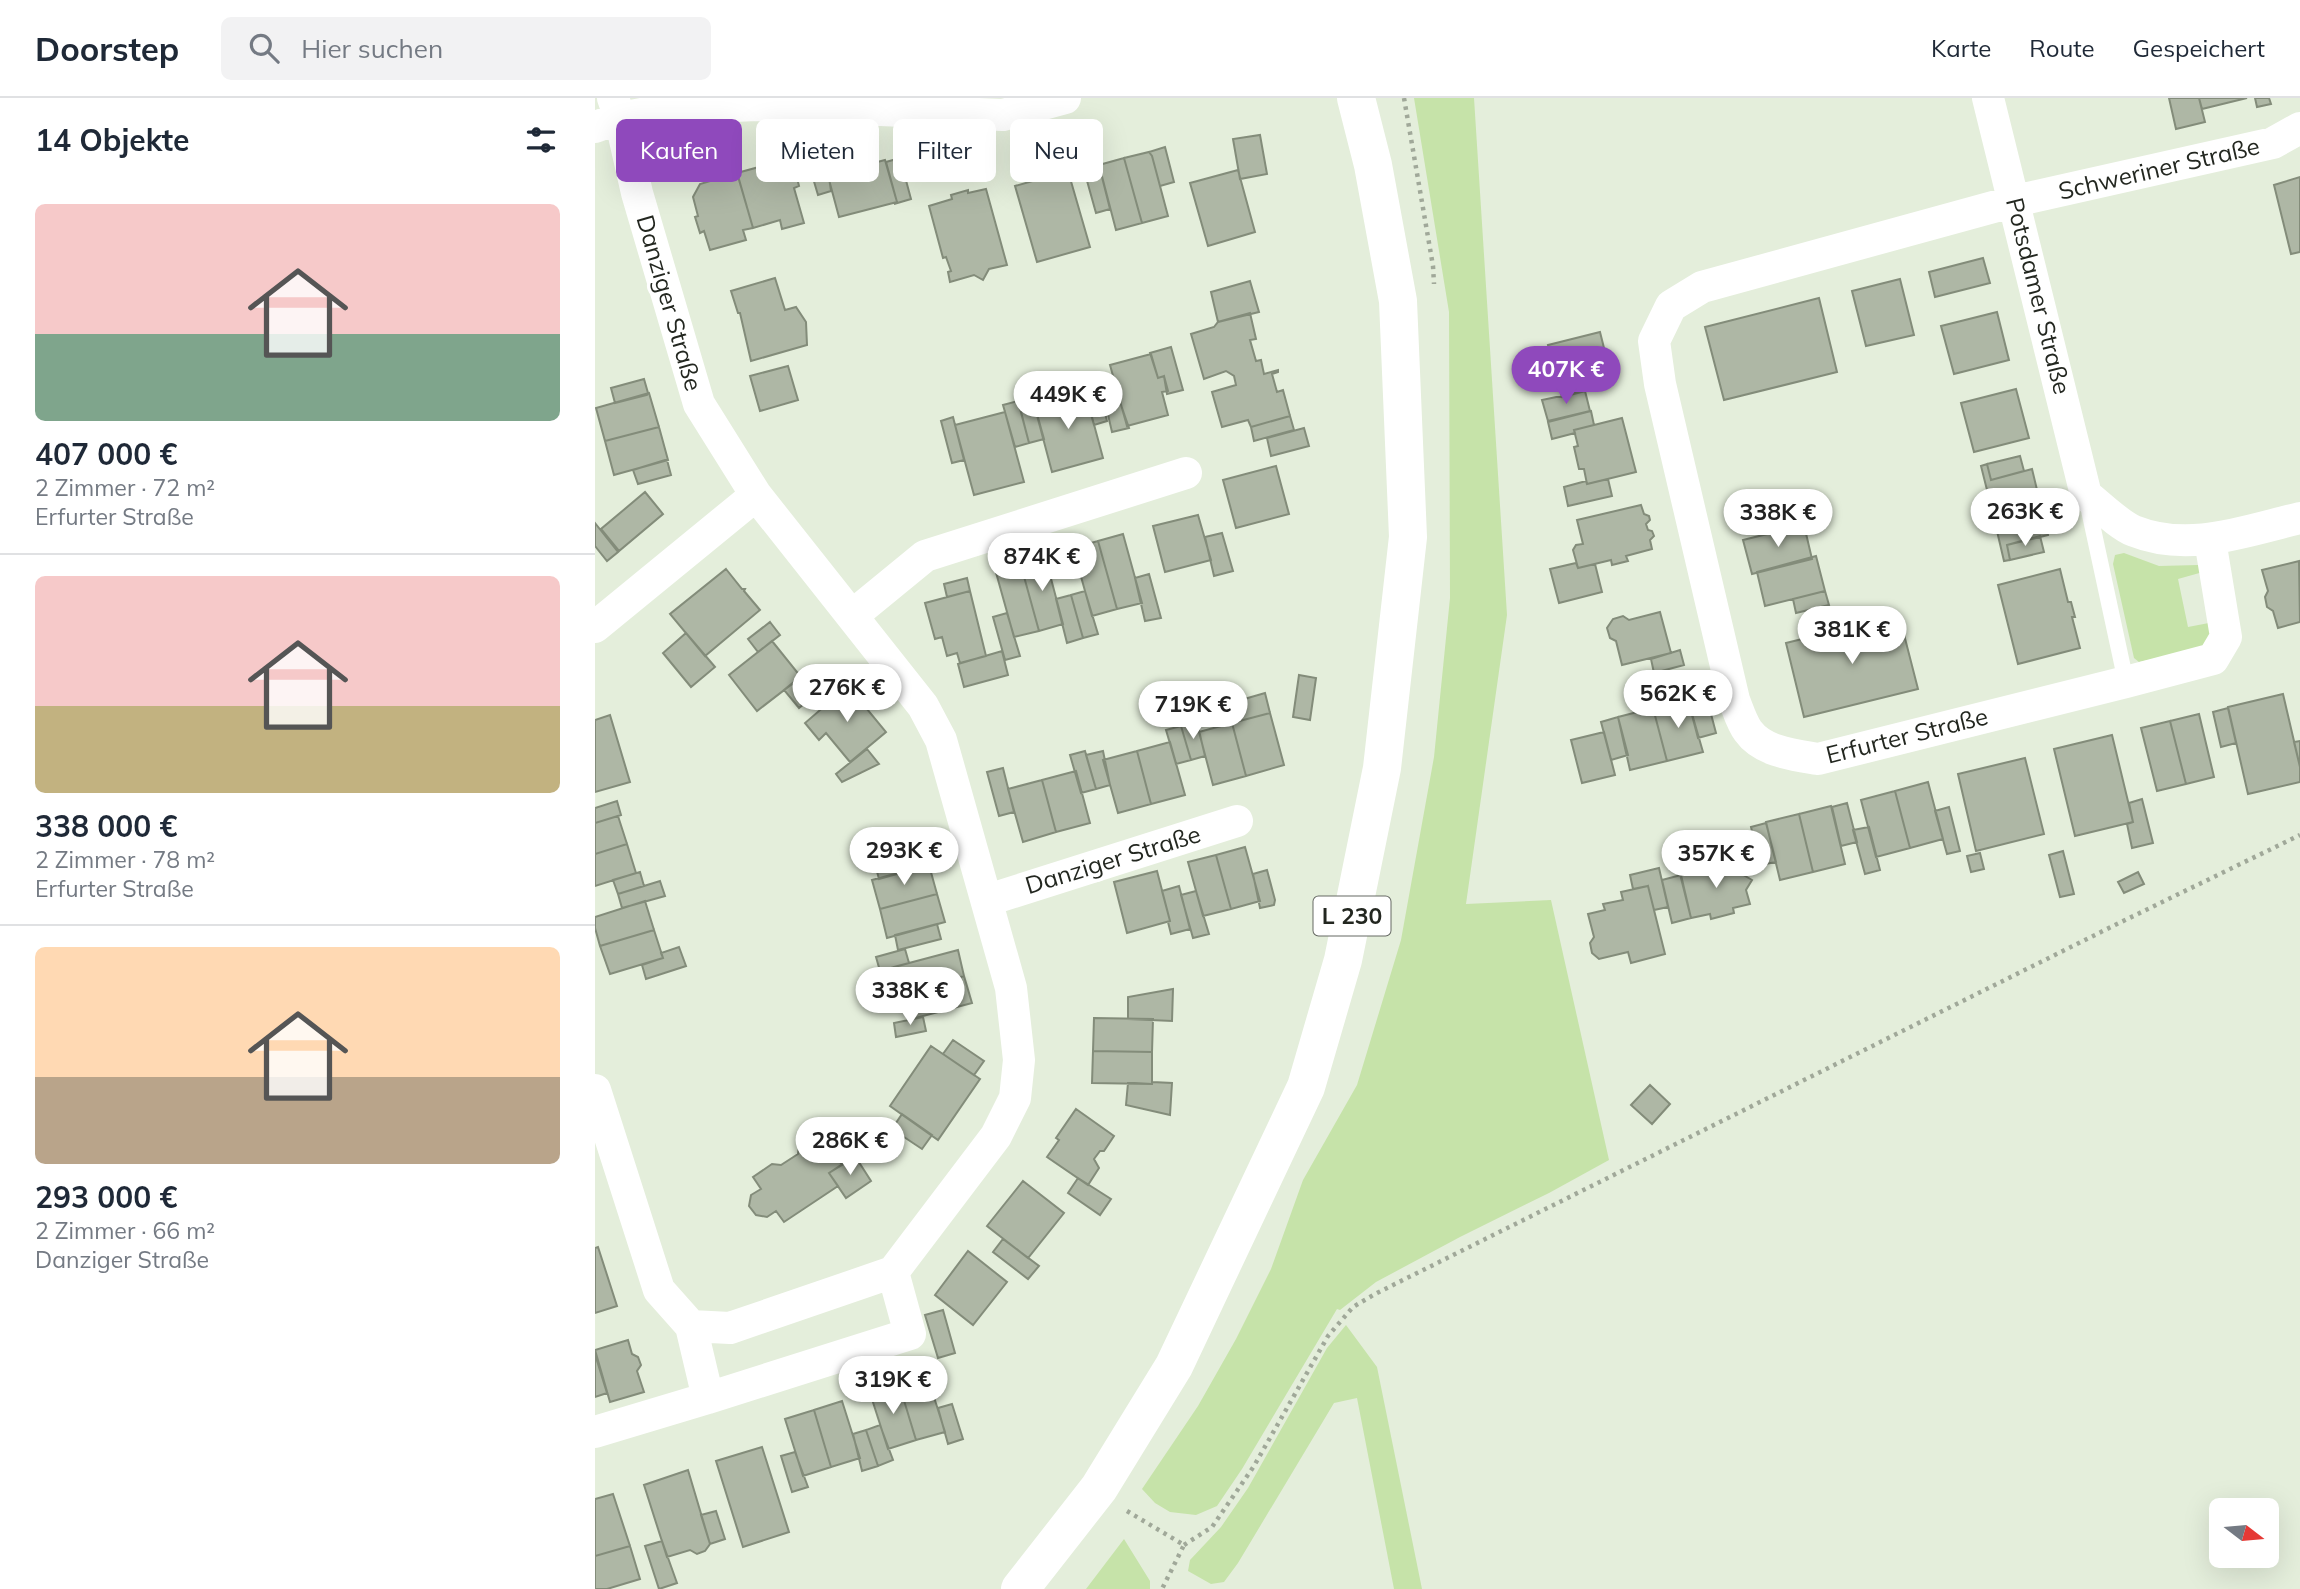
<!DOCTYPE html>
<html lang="de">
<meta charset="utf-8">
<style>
body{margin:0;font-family:Mulish,sans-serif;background:#f2f2f3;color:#1f2937;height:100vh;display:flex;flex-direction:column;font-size:26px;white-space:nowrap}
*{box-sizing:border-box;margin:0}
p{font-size:23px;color:#747a83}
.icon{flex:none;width:38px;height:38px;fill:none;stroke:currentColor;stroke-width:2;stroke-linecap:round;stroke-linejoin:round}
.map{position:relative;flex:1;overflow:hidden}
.panel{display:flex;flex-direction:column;background:#fff;width:595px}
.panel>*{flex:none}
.hud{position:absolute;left:21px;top:21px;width:665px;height:63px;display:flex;gap:14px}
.needle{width:46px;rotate:106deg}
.fabs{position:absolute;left:1614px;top:1400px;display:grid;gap:14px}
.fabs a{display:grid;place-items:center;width:70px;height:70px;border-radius:10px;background:#fff;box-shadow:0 7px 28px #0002;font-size:35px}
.price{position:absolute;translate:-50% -60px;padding:0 16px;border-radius:24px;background:#fff;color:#222;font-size:23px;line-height:46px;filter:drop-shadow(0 2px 4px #0008)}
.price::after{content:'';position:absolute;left:50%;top:42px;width:21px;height:16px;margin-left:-10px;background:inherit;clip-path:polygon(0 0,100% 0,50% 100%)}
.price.current{background:#8f49bc;color:#fff}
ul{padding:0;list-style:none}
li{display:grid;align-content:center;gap:14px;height:371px;padding:0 35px}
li+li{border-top:2px solid #e0e1e3}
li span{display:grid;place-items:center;height:217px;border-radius:10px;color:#555}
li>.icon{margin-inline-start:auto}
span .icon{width:126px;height:126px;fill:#fffc;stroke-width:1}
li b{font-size:30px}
h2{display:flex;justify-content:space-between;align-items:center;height:84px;padding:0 35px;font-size:30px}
.chip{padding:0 24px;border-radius:10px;background:#fff;box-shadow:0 7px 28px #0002;font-size:24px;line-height:63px}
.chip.current{background:#8f49bc;color:#fff}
header{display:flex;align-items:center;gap:42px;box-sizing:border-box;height:98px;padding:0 35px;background:#fff;border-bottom:2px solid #e0e1e3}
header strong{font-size:33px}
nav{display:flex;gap:38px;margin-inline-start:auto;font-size:24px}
.search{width:490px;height:63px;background:#f2f2f3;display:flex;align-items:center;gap:18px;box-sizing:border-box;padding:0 24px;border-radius:10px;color:#747a83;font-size:26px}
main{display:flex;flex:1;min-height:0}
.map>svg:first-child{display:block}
.green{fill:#c6e3a9}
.building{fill:#aeb7a5;stroke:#838c7a;stroke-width:2}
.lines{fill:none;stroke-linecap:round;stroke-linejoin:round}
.path{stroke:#a0a899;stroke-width:4.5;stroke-dasharray:3.5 5;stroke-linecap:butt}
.lane{stroke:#fff;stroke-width:16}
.street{stroke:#fff;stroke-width:32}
.primary{stroke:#fff;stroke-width:38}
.labels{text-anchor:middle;stroke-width:7;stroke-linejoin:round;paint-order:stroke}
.shield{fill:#fff;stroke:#656863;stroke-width:2}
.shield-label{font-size:23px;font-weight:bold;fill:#232720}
.street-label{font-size:24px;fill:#232720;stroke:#fff}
</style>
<header>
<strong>Doorstep</strong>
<div class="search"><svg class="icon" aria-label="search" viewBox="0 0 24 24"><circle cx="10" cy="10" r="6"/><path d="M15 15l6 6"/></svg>Hier suchen</div>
<nav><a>Karte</a><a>Route</a><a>Gespeichert</a></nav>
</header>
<main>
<section class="panel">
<h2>14 Objekte<svg class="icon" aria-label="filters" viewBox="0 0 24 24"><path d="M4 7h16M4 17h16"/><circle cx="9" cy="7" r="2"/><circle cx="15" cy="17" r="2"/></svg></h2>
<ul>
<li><span style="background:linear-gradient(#f6c9c9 60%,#7fa58c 0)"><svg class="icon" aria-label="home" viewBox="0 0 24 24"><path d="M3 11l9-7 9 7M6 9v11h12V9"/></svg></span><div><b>407 000 €</b><p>2 Zimmer · 72 m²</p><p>Erfurter Straße</p></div></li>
<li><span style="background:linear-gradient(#f6c9c9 60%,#c2b280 0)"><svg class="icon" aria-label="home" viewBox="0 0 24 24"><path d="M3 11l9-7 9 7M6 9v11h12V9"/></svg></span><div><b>338 000 €</b><p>2 Zimmer · 78 m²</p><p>Erfurter Straße</p></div></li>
<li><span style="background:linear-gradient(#ffd9b3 60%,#b9a48a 0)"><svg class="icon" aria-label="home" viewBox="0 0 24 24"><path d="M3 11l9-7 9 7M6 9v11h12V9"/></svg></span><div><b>293 000 €</b><p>2 Zimmer · 66 m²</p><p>Danziger Straße</p></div></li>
</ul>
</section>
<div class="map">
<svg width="1705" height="1491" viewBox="0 0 1705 1491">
<rect width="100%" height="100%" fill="#e4eedb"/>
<path class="green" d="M819,0H879L912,517L871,806L956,802L1014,1062L954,1095L865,1139L781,1184L745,1212L742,1211L647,1371L622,1408L601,1417L575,1414L560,1405L547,1391L603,1308L641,1241L676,1171L708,1082L762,987L806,842L839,659L855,500L854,214Z
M1529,455L1564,468L1603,467L1608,471V474L1583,481L1593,529L1619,524L1620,529L1606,551L1544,564L1539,560L1518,466L1520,457Z
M751,1227L782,1269L827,1491H799L762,1300L739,1305L643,1465L629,1484L616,1486L593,1473L595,1462L626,1429L653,1390L732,1250Z
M529,1441L555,1483V1491H491Z"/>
<path class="building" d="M1574,0H1604L1610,24L1581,31Z
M1604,0H1652L1607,11Z
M1660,0H1674L1676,6L1662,9Z
M665,37L672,76L645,81L638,41Z
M570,49L579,84L565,88L557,58L554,54Z
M554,54L557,58L573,118L547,125L529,60Z
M197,60L204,88L199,90L209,125L187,131L185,122L158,130L142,75Z
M305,60L316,101L299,106L302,104L291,64Z
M529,60L547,125L521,132L504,67Z
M290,62L302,104L244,119L233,78L252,72L255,67L265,64L271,67Z
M232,65L236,93L223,97L215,70Z
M504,67L515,111L501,115L489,72Z
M643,72L660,134L613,148L595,85Z
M473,73L495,149L442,164L420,88Z
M132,78L133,80L143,78L158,130L148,132L151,142L115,152L109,133L105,135L100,119L103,118L98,99L105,86Z
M1705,79V154L1696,156L1679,87Z
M391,91L412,167L394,171L388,182L379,177L355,184L353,174L356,173L351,159L348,160L334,108L357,101L356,97L373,92V95Z
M1388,160L1395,185L1340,199L1334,174Z
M180,180L190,212L201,209L211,224L212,247L156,263L145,215H143L136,193Z
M1305,181L1319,237L1271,248L1257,193Z
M655,183L664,214L623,224L616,194Z
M1224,200L1242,274L1129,302L1110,229Z
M1402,214L1414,262L1359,276L1346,228Z
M655,215L661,241L655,242L661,263L666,262L669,276L683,272V274L677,276L682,294L688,292L695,318L656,329L653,322L627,329L617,294L641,287L639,278L631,273L609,281L596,236L619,229L623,224Z
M1005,234L1018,286L967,299L953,247Z
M576,249L588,292L572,296L569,278L563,280L555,255Z
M556,256L563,280L569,278L573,293L567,294L573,317L532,328L515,267Z
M193,268L203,302L165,313L155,278Z
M501,280L512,323L499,327L487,284Z
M49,281L53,295L52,297L20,305L16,290Z
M1421,291L1434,340L1379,354L1366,305Z
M490,293L508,360L457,374L439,306Z
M990,293L995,313L953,323L947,302Z
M54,295L64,329L10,343L1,310Z
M437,298L449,341L434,345L423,302Z
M423,303L434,345L420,349L408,307Z
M525,304L534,330L517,334L511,308Z
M996,313L999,327L979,332L980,335L957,341L953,324Z
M410,314L429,384L379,397L360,327Z
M695,318L699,332L659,343L656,329Z
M358,319L369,362L357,365L346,323Z
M1027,320L1041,374L992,386L989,371H984L979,349L983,348L979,332Z
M64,329L73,362L19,377L10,343Z
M709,330L714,348L676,358L672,340Z
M1425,358L1429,373L1396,382L1392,366Z
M70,362H72L76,377L43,386L38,372Z
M1392,366L1396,382L1437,371L1443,396L1447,394L1450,403L1398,416L1386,368Z
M681,368L694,416L641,430L628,382Z
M1013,381L1017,398L973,408L969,389L991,383L992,386Z
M50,394L68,416L24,453L6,431Z
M1450,403L1452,411L1447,412L1453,437L1412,447L1415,462L1409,463L1398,416Z
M1046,407L1049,416L1054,418L1055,422L1051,426L1053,432L1057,433L1059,438L1055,442L1057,451L1031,458L1033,463L1017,467L1016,462L983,470L978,452L981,447L988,446L982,422Z
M1205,412L1209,427L1176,435L1173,420Z
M603,417L616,462L570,474L558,428Z
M0,425L23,454L12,463L0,448Z
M1209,427L1217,461L1157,476L1148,442Z
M627,435L638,473L619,478L610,439Z
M528,436L547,505L522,511L503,443Z
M1445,438L1449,454L1415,462L1412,447Z
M503,443L522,511L497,518L478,450Z
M450,458L468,526L444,533L425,464Z
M1221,458L1230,493L1170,508L1162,474Z
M1704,463L1705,524L1683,530L1678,513L1672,509L1670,499L1673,493L1667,472Z
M425,464L444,533L419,539L400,471Z
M981,465L983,470L1000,466L1007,494L964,505L955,471Z
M131,471L147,491H150L149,493L165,512L110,558L75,516Z
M1465,471L1473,504H1476L1480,519H1477L1485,550L1423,566L1403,487Z
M554,476L566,520L550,523L540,480Z
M372,480L375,493L352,499L349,486Z
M375,493L391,558L365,565L362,555L352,558L347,539L340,541L330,505Z
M490,493L503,536L488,540L476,497Z
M1230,493L1234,507L1201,515L1198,501Z
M476,497L488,540L472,545L461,501Z
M1065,514L1076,555L1027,567L1021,543L1015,540L1012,530L1018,521L1028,518L1034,522Z
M412,515L425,558L410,562L398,519Z
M1304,517L1323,591L1209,619L1191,545Z
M175,524L185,537L163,554L153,541Z
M91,535L120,569L96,589L68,555Z
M177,543L206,579L162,613L134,577Z
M1085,552L1089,567L1059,575L1056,561Z
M407,553L413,577L369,589L363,566Z
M214,572L228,590L204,610L189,592Z
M704,577L721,580L715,622L698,619Z
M253,588L291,634L255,664L231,635L224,642L210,625Z
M670,595L675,615L637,625L632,606Z
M1688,596L1705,669V684L1653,696L1633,609Z
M1111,597L1121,635L1103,640L1093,602Z
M1093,602L1108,654L1072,663L1058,610Z
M1058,610L1072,663L1035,672L1023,619Z
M1633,610L1641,645L1626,649L1618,614Z
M675,615L689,667L651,678L637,625Z
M1604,616L1619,679L1591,686L1575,623Z
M15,617L35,684L0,694V622Z
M1023,619L1033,657L1016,662L1006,624Z
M1575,623L1591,686L1562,693L1546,630Z
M602,624L610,658L596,662L586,628Z
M637,625L651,678L618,687L604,634Z
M586,628L596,662L581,666L571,632Z
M1009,634L1020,677L987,685L976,642Z
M1517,637L1538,724L1480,738L1459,651Z
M1705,643V669L1699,644Z
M575,644L590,697L556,706L542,653Z
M272,651L284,666L247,684L241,676Z
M490,653L501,691L486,695L475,657Z
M508,653L515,687L501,691L491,657Z
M542,653L556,706L523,715L508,662Z
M1430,660L1449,736L1381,753L1363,676Z
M408,670L419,714L404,718L392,674Z
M481,673L495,725L461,734L447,682Z
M447,682L461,734L428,744L413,691Z
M1333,684L1348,741L1315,750L1300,693Z
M1300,693L1315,750L1281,759L1266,702Z
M1547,701L1558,745L1537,750L1532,726L1538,724L1534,705Z
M22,703L26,717L0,725V710Z
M1252,705L1262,744L1246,748L1237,709Z
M1236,708L1250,766L1218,774L1204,716Z
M1354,709L1365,753L1352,756L1340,713Z
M1204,716L1218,774L1185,782L1171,724Z
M23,718L32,746L0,756V725Z
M1171,725L1181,764L1165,767L1156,729Z
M1274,729L1285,772L1270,776L1258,732Z
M32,746L41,775L0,788V756Z
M650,749L665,803L636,811L621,757Z
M1468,753L1479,796L1465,799L1454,757Z
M323,755L327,769L284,781L280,766Z
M1385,755L1389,771L1376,774L1372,758Z
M621,757L636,811L608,818L593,764Z
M1144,762L1147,776L1157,782L1151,792L1155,806L1138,810L1139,815L1116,821L1115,816L1096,820L1085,776Z
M334,767L342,796L285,811L277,782Z
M1064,770L1073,809L1059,812L1053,788L1038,791L1035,777Z
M672,772L680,802L679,807L665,810L658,776Z
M562,773L575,823L532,835L519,784Z
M45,774L49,788L23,796L18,782Z
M1543,774L1549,786L1529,795L1523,784Z
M1086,777L1096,820L1077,825L1067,782Z
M65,783L70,798L27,810L23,796Z
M584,788L595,831L576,836L573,824L575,823L567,793Z
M1053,788L1070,856L1036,865L1033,854L1004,861L997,855L995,845L999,839L993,816L1010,812L1008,806L1028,802L1026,794Z
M601,793L614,836L598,840L586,797Z
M342,796L350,824L292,840L285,811Z
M50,803L59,832L5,848L0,830V819Z
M342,826L346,841L303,852L300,837Z
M59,832L68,860L15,876L5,848Z
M84,849L91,868L51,881L47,867L68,860L66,855Z
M310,851L314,865L285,873L281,859Z
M363,852L369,878L306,896L299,869Z
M369,878L377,905L313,922L306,896Z
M578,891L577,923L533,921V899Z
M328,919L331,933L301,939L299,925Z
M499,920L558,921L557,954L498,953Z
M358,942L389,963L379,977L348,956Z
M336,948L385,981L343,1042L295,1008Z
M498,953L557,954V986L497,985Z
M557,984L577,985L575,1017L531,1007L533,985L557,986Z
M1055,987L1075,1006L1057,1026L1036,1007Z
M481,1011L519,1038L509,1053H505L499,1061L504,1070L493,1087L452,1059L464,1042L461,1040Z
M307,1016L337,1037L327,1051L297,1031Z
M224,1034L247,1067L234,1075L243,1088L189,1124L181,1113L172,1119L161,1117L154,1108L156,1097L166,1091L158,1079L177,1066L186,1067L203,1056L204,1047Z
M260,1058L276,1083L251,1100L234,1075Z
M483,1080L516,1101L505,1117L473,1095Z
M428,1083L469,1115L433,1160L392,1128Z
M408,1141L444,1168L433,1181L398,1154Z
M3,1149L22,1208L0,1215V1150Z
M373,1153L412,1184L378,1227L340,1197Z
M348,1212L360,1255L343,1260L330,1217Z
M33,1242L37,1256L43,1259L46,1267L42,1273L49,1294L15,1304L0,1252Z
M0,1256L12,1295L0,1299Z
M332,1277L350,1334L321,1342L304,1286Z
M304,1286L321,1342L293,1351L275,1295Z
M247,1303L265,1360L236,1369L219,1312Z
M357,1306L368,1341L353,1346L343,1310Z
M219,1312L236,1369L208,1378L190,1321Z
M285,1327L298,1362L283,1368L271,1332Z
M271,1332L283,1368L267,1373L258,1336Z
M167,1349L194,1434L148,1449L121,1363Z
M200,1354L213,1389L197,1394L186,1358Z
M93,1372L115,1446L110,1453L102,1456L95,1452L72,1459L49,1387Z
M18,1396L35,1448L0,1458V1401Z
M121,1413L130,1441L115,1446L106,1417Z
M67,1443L82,1485L64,1491L50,1448Z
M35,1448L45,1481L12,1491H0V1458Z"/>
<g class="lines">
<path class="path" d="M809,0L838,168L839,186
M532,1413L589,1447L567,1491
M589,1447L617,1429L659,1368L733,1238L758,1209L780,1196L1520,827L1705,737"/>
<path class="lane" d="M1492,403L1531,584"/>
<path class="street" d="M1393,0L1491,397C1504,407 1524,427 1539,433C1594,455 1650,433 1705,420
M0,29L25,20L73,11L161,7L408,17L470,0
M1615,442L1631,539L1618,561L1531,584L1223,661C1199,657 1168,654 1153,633C1147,625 1143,612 1139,602L1065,286L1059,243L1076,208L1107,189L1420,103L1678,45L1705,30
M258,517L330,458L591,375
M0,529L161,397
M393,802L642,723
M0,992L64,1192L96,1228L135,1230L298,1174L401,1038L420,1000L424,962L416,890L346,642L328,608L161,397L104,306L42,95L25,20L18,0
M96,1228L113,1300L315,1236L298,1174
M0,1334L113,1300"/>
<path class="primary" d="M425,1491L504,1390L579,1268L711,989L748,862L787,670L813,439L803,203L778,67L761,0"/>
</g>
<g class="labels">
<rect class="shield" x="718.5" y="798.5" width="77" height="39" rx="5"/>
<g class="shield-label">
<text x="757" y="826">L 230</text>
</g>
<g class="street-label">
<text transform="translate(1564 71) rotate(-13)" y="8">Schweriner Straße</text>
<text transform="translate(1443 198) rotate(76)" y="8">Potsdamer Straße</text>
<text transform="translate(74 205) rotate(74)" y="8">Danziger Straße</text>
<text transform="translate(1312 638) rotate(-14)" y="8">Erfurter Straße</text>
<text transform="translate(518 762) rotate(-17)" y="8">Danziger Straße</text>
</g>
</g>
</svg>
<div class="fabs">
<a><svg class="needle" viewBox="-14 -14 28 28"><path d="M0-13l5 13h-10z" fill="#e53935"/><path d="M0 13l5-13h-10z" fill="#747a83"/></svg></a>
</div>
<b class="price current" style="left:971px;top:308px">407K €</b>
<b class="price" style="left:473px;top:333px">449K €</b>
<b class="price" style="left:1430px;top:450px">263K €</b>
<b class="price" style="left:1183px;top:451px">338K €</b>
<b class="price" style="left:447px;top:495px">874K €</b>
<b class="price" style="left:1257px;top:568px">381K €</b>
<b class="price" style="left:252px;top:626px">276K €</b>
<b class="price" style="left:1083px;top:632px">562K €</b>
<b class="price" style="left:598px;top:643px">719K €</b>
<b class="price" style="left:309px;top:789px">293K €</b>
<b class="price" style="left:1121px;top:792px">357K €</b>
<b class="price" style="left:315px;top:929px">338K €</b>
<b class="price" style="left:255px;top:1079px">286K €</b>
<b class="price" style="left:298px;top:1318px">319K €</b>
<div class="hud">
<a class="chip current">Kaufen</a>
<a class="chip">Mieten</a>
<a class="chip">Filter</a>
<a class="chip">Neu</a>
</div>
</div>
</main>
